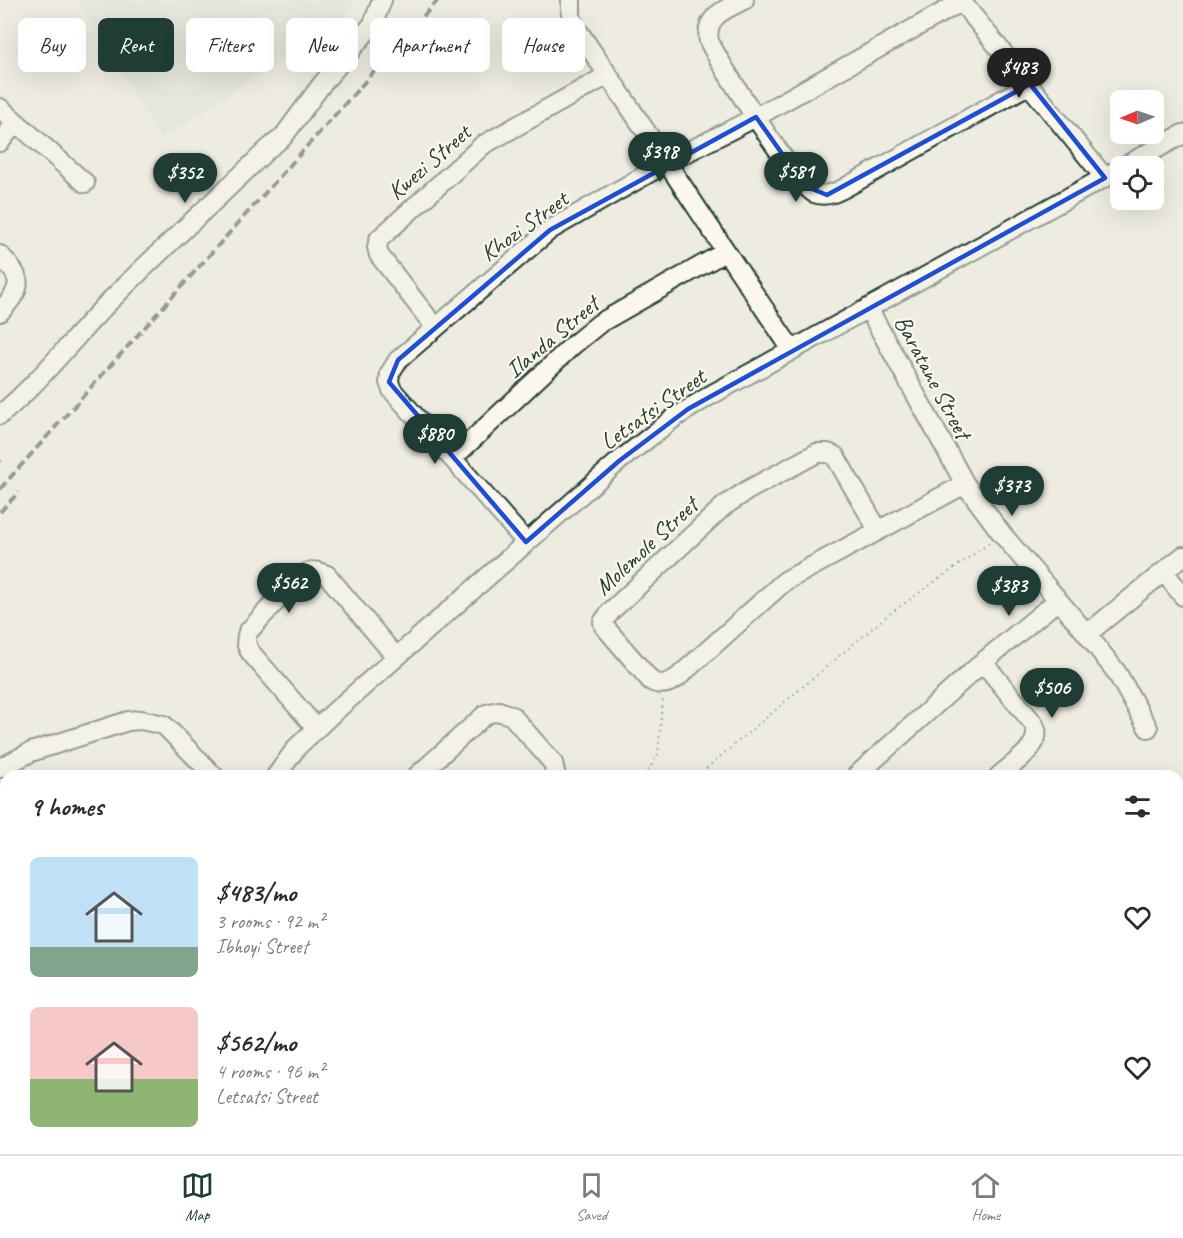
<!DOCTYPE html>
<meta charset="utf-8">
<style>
body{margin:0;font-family:Caveat,sans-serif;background:#f2f2f3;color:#2b2b33;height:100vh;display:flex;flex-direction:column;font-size:22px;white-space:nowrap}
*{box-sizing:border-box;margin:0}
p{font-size:20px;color:#7c7c81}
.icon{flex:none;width:33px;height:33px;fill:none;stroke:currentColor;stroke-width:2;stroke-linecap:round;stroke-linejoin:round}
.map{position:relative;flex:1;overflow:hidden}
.side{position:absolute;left:0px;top:770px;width:1184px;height:386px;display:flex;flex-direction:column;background:#fff;border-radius:18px 18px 0 0;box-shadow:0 6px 24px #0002}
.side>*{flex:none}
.top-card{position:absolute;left:18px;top:18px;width:600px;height:54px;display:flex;gap:12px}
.needle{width:39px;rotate:268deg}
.fabs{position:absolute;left:1110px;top:90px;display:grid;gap:12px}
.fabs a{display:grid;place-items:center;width:54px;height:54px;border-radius:9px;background:#fff;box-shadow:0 6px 24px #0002;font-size:30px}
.price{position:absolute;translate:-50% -51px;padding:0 14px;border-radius:21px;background:#1f3d34;color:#fff;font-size:20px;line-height:39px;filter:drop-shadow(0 2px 3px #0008)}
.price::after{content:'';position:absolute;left:50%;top:36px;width:18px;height:14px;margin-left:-9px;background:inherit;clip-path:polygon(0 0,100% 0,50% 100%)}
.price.selected{background:#222;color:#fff}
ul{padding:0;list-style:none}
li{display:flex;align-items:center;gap:18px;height:150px;padding:0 30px}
li span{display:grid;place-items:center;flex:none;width:168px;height:120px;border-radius:9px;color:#555}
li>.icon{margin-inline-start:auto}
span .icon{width:72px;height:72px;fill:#fffc;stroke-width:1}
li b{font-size:26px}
h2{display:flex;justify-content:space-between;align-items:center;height:72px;padding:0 30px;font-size:26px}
.pill{padding:0 21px;border-radius:9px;background:#fff;box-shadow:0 6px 24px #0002;font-size:21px;line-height:54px}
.pill.selected{background:#1f3d34;color:#fff}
.tab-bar{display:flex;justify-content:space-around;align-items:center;height:84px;border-top:2px solid #e1e1e2;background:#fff;font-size:16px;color:#7c7c81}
.tab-bar a{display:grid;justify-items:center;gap:3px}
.tab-bar .selected{color:#1f3d34}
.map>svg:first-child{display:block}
.built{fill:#ddddd2}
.green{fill:#cbcfc4;stroke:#75867c;stroke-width:1.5}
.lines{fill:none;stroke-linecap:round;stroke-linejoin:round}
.minor-casing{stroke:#1f3d34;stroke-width:22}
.path{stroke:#1f3d34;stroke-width:2;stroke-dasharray:1.5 4.5;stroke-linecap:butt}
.minor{stroke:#fbf7ec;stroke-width:18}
.rail{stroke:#1f3d34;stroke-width:4;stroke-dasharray:9 4.5;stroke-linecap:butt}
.marked{fill:none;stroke:#1d4ed8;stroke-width:4.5;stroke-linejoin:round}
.labels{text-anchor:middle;stroke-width:4.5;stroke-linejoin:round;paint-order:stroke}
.street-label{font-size:24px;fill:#1f3d34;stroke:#fbf7ec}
</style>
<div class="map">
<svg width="1183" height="1154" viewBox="0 0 1183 1154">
<rect width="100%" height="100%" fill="#eeece1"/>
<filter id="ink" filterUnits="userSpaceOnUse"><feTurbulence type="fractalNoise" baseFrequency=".0167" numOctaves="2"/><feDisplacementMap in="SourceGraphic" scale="12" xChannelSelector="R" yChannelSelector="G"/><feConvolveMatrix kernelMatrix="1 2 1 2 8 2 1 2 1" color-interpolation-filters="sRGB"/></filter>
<g filter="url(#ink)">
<path class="built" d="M77,0H355L346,18L161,139Z"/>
<path class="green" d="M261,1149H431L436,1154H255Z"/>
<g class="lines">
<g class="minor-casing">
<path id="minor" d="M571,0V15L574,25C648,133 719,242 792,350
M744,0C726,9 704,16 709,41C718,62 798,186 814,193C830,199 844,188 857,181L1030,84
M960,0L1105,178
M0,108L85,183
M0,142L16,122
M1125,166L1183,134
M0,255C24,280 23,287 0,312
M868,308L965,484L1002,534L1087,634L1117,673L1148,728
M435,327L379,255L377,247L379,239L483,145L608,75
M0,415C39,383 70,342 105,306C158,252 214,202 268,149L283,137L322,84L373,24L382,0
M453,458L573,345L600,323L725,252
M878,530L835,456L828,453H817L748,490L724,506L611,611L603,622L604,626L651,681C660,686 668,684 677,678L785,581L965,484
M526,542L392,390L389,382L390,373L398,360L550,230L668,162L756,117L961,2
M1164,572L1183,596
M1087,634L1183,556
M983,662L1033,723C1047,744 1013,763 999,776
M316,728L251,653C246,646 245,641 248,632C259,620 296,577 309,572C315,570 321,573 327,575L396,657
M0,768L31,752L128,721L141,720L164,725L214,776
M276,776L297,747L333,713L619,461L674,418L709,396L1120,169
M417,776L486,714L499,711L512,716L553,763L556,776
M856,776L983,662L1058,600
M0,833L6,831
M0,890L6,892
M0,1016L6,1021
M0,1135L6,1140
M16,1149L22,1154
M470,1149L474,1154
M131,1154L133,1149"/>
</g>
<path class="path" d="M645,776L658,754L663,699
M697,776L888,615L991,542"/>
<use href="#minor" class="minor"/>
<path class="rail" d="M0,461L1,460
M0,489L438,0
M0,512L19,492"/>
</g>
</g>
<path d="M0 0H1183V1154H0ZM1030,84L1105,178L688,409L619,461L526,542L389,382L398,360L550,230L756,117L805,186L827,195Z" fill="#eeece1" fill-opacity=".55" fill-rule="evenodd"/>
<path class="marked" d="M1030,84L1105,178L688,409L619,461L526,542L389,382L398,360L550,230L756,117L805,186L827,195Z"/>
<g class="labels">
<g class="street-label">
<text transform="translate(429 162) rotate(-41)" y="8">Kwezi Street</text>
<text transform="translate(524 226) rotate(-36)" y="8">Khozi Street</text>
<text transform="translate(552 337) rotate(-40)" y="8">Ilanda Street</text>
<text transform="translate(933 377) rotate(62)" y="8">Baratane Street</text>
<text transform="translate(653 409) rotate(-35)" y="8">Letsatsi Street</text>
<text transform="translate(646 546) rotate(-43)" y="8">Molemole Street</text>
</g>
</g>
</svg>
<div class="fabs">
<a><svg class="needle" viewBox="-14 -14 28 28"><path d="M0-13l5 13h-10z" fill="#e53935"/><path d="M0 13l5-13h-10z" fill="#7c7c81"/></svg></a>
<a><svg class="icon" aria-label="locate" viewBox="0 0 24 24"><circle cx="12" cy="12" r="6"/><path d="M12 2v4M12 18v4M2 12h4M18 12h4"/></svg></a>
</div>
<b class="price selected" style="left:1019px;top:99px">$483</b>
<b class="price" style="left:660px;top:183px">$398</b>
<b class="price" style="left:796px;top:203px">$581</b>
<b class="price" style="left:185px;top:204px">$352</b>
<b class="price" style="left:435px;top:465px">$880</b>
<b class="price" style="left:1012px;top:517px">$373</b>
<b class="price" style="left:289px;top:614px">$562</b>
<b class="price" style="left:1009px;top:617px">$383</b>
<b class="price" style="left:1052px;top:719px">$506</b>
<div class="top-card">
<a class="pill">Buy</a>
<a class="pill selected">Rent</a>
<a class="pill">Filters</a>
<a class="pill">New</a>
<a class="pill">Apartment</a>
<a class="pill">House</a>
</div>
<section class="side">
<h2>9 homes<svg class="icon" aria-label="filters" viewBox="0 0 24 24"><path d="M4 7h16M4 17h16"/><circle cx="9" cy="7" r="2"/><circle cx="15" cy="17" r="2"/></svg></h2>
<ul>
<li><span style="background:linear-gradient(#bfe0f5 75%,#7fa58c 0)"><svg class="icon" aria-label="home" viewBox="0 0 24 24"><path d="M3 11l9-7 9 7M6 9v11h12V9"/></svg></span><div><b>$483/mo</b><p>3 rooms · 92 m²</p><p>Ibhoyi Street</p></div><svg class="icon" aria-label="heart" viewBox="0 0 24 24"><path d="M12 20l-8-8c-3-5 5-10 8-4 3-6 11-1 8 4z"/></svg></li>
<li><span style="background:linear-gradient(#f6c9c9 60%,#8fb573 0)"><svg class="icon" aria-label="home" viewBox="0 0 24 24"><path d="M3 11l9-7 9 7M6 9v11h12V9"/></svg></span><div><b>$562/mo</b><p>4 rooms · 96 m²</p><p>Letsatsi Street</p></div><svg class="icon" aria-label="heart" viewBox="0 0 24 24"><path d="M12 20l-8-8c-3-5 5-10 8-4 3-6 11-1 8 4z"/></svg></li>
</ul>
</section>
</div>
<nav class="tab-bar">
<a class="selected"><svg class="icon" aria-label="map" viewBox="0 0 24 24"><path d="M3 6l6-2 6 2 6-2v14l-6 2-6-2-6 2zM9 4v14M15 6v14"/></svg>Map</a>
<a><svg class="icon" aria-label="saved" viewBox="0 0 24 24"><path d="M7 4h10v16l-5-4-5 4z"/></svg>Saved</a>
<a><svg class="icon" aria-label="home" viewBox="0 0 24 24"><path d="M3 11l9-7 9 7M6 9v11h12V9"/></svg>Home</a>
</nav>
